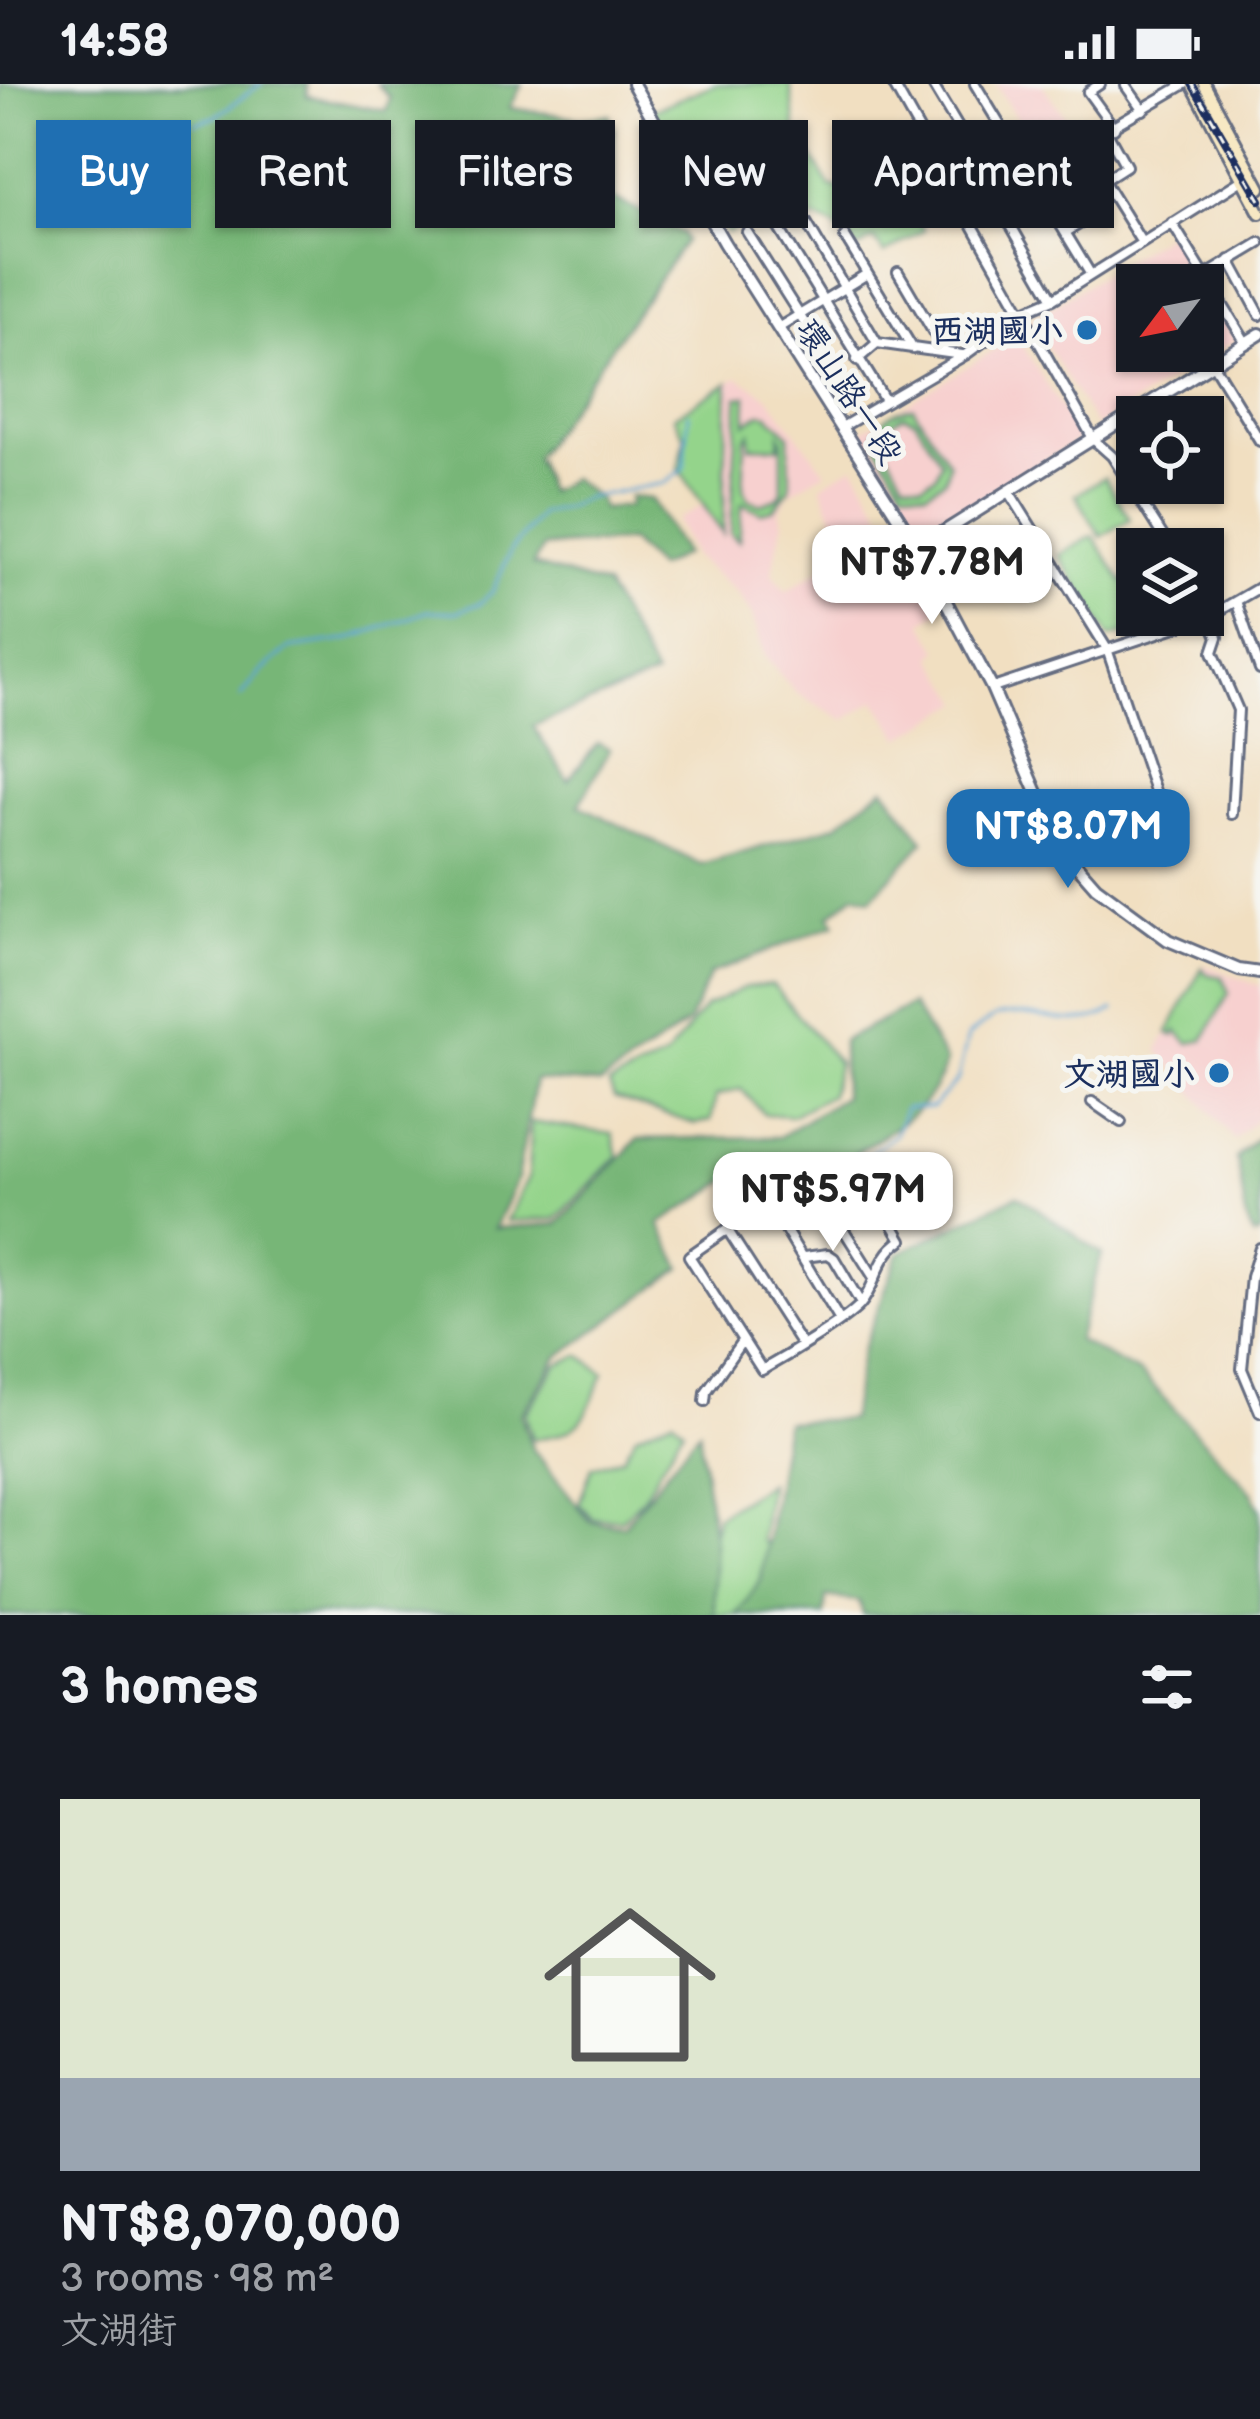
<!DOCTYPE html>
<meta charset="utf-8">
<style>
body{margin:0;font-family:"Balsamiq Sans","LXGW WenKai TC",sans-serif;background:#242831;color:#f1f3f6;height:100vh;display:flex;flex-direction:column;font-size:45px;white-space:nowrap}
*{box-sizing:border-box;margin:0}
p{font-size:39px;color:#9ea1a6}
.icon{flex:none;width:66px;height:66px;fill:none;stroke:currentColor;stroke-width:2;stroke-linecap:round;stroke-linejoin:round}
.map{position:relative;height:1531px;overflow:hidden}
.drawer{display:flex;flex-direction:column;background:#171b24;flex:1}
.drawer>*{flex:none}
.hud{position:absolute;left:36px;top:36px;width:1188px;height:108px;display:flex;gap:24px}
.needle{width:78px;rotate:238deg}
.fabs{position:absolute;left:1116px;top:180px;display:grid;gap:24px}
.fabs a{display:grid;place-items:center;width:108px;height:108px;border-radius:0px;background:#171b24;box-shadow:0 3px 9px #0004;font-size:60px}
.price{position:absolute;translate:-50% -102px;padding:0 27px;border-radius:24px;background:#fff;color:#222;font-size:39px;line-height:78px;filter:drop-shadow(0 3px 6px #0008)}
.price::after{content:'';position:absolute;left:50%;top:72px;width:36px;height:27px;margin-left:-18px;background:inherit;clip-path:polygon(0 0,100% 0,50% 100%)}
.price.current{background:#1f6fb2;color:#fff}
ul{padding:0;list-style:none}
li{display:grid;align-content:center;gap:24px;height:636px;padding:0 60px}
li+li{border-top:3px solid #363941}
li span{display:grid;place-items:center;height:372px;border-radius:0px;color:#555}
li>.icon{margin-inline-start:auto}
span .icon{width:216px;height:216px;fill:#fffc;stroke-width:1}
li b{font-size:51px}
h2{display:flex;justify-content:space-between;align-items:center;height:144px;padding:0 60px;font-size:51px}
.pill{padding:0 42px;border-radius:0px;background:#171b24;box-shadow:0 3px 9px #0004;font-size:42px;line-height:108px}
.pill.current{background:#1f6fb2;color:#fff}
.status{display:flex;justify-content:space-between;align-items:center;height:84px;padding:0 60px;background:#171b24;direction:ltr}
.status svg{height:33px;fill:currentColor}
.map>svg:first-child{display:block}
.built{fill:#f7d0cf}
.green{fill:#94d48b;stroke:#588274;stroke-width:3;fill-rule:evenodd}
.forest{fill:#77b677;stroke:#49726a;stroke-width:3}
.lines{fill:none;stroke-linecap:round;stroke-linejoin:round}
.stream{stroke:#5da4d3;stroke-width:3}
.minor-casing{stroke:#666d81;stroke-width:14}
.tertiary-casing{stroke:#666d81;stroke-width:16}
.secondary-casing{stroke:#666d81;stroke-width:16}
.minor{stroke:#fff;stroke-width:8}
.tertiary{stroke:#fff;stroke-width:10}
.secondary{stroke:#f7e8c3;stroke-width:10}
.rail-casing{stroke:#1b2f5e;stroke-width:8}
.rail{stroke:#f6f6f2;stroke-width:3;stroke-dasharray:9;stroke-linecap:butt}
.poi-dot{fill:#1f6fb2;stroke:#f6f6f2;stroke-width:4.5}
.labels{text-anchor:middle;stroke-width:10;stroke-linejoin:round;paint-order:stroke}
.poi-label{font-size:33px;font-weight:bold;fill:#1b2f5e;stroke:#f6f6f2;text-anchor:end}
.street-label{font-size:33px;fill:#1b2f5e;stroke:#f6f6f2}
</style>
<div class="status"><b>14:58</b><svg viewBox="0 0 49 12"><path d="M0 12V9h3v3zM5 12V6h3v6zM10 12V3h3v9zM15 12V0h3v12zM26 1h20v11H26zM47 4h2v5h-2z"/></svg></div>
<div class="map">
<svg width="1260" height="1531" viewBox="0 0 1260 1531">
<rect width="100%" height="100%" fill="#f6f6f2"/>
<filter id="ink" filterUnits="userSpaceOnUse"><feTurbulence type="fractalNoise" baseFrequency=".00833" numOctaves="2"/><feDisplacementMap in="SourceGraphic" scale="24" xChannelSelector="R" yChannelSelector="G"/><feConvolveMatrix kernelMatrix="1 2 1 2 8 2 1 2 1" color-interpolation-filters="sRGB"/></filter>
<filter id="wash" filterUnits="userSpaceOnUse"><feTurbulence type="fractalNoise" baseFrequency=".004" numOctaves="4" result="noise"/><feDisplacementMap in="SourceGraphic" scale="48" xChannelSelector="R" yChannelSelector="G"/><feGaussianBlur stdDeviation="2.7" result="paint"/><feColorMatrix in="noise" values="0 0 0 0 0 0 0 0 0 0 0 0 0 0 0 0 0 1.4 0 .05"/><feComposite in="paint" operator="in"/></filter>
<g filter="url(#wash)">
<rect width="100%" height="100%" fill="#f1dfc1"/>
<path class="built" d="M996,0H1042L1071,40L1033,63Z
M1169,148L1202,201H1137V267H1203V203L1236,256L1096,343L1031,236Z
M1017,252L1080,355L925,450L862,347Z
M738,293L768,312L826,388L789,409L779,427L783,438L772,489L786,507L828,481L835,437L821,401L854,381L940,526L923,538L940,566L933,572L962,618L901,654L876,616L845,636L796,609L765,573L752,531L737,509L693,472L677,436L703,421L723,447L728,299Z
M1204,881L1260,902V1031L1234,1056L1158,966Z"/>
<path class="green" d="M715,0H790L796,46L830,102L914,131L924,146L884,170L874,155L857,165C827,121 770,127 727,149L650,27Z
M728,299L723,450L679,385L685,353L674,332Z
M747,312L746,339L760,329L768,330L789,351L790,404L774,425L761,428L742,419L739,457L731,450L738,313ZM750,349V362L779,363L780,351L782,355V407L778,414L761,420L749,415L743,404L745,355Z
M913,323L949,379L945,395L926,408L903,404L874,356C876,336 893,326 913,323ZM904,331L915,335L941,377L936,391L922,400L904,396L883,359L885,342Z
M1104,393L1130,435L1101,453L1076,411Z
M1093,452L1123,498L1137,491V531H1188L1110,554L1059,471Z
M1202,884L1207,890L1222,893L1229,909L1204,956L1189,959L1177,947L1174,952L1168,949Z
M772,900L838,979L830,1011L791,1032L764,1030L741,1005L716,1012L711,1037L695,1040L614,1014L609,1001L666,973L705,923L746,903Z
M531,1038L613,1050L618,1072L556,1135L507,1137L528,1093Z
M580,1271L604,1289C583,1335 587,1349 533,1355L525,1330L557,1281Z
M673,1334L683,1344L643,1413L622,1435L592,1434L579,1419L592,1383L623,1373L636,1350Z
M768,1399L761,1456L805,1494L801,1531H703L716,1432Z"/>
<path class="forest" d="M0,0H307V12L386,27L390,14L377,0H522L510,24L580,34L609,31L614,45V115L682,149L685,157L535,373L547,408L571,394L598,415L602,425L629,422V413L651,415L684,470L657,484L629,457L543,463L533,481L605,502L655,592L533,642L568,696L598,659L610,665L579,721L702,781L836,741L884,703L924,757L871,815L855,810L830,831L836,840L710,890L688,939L601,1000L535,996L517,1095L495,1144L558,1140L638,1055L779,1053L843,1013L842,957L912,921L946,978C926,1040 884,1043 841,1081C832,1089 825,1100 816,1109L781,1108L754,1080L660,1140L682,1184L558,1273L521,1330L532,1364L590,1437L624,1441L699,1346L714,1459V1531H0Z
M1260,1051V1150L1254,1152C1240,1130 1244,1099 1236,1074Z
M1018,1111L1102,1170L1077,1256L1141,1290L1252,1408L1260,1425V1531H863L859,1517L826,1513L824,1531H736L761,1496L785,1338L850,1335L861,1270L899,1169Z"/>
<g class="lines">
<path class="stream" d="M194,39L215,33L261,0
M241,613L262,587L290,564L346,556L429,527L457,528L480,519L492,508L511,466L541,429L567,423L585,414L665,399L684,385L689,329
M779,1125L829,1098L895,1051L905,1024H932L958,995L968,952C977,946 990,933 1000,931C1037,924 1074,951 1114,926"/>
</g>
</g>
<g filter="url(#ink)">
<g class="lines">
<g class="minor-casing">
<path id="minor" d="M893,0L1094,356L1112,372L1171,465
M932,0L985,88L1019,71
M975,0L1091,191
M1100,0L1088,8L1114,44
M1126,2L1143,26
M1083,64L1142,159
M1062,75L1082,106
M1104,96L1126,82L1107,48
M1005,107L1020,134L1010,140L1053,215
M965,129L1185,0
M775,138L884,315
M806,138L877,259
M1172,139L1246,259
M747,148L831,281
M1066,148L1084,137
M845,153L913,265
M1230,176L1260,231
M898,188L945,268
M1205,192L1260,159
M778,244L867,190
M857,276L877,259L962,271
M1213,280L1260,357
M842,343L965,271L1027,226L1053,215L1242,96
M1010,409L1107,565L1160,722
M1203,516L1218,553L1213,568L1238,626L1232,730
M1236,517L1260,586
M993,604L1212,531L1260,503
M1092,1018L1121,1038
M830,1124L873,1192
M727,1145L801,1260
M1260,1164L1251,1193L1242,1285L1260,1328
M804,1173L828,1170L834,1174L860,1218
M839,1235L768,1117L689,1172L762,1286C785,1273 844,1238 860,1221C877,1201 877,1172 902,1156L868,1098
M705,1317L706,1308L742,1257"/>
</g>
<g class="tertiary-casing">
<path id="tertiary" d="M633,0L724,159L916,461L992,604L1060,762L1096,803L1168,856L1239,886L1260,889
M918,464L1260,250"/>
</g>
<g class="secondary-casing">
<path id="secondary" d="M1192,0L1260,129
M1204,0L1260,104"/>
</g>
<use href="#minor" class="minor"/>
<use href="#tertiary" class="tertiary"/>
<use href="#secondary" class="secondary"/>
<g class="rail-casing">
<path id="rail" d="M1192,0L1260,116"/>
</g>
<use href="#rail" class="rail"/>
</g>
</g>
<g class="poi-dot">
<circle cx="1087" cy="246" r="12"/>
<circle cx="1219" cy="989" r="12"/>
</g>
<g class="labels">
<g class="poi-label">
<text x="1063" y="258">西湖國小</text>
<text x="1195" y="1001">文湖國小</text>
</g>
<g class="street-label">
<text transform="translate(850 307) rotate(57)" y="12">環山路一段</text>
</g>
</g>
</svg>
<div class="fabs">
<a><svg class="needle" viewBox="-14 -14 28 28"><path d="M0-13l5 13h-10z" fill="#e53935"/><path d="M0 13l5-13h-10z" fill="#9ea1a6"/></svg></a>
<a><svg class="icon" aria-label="locate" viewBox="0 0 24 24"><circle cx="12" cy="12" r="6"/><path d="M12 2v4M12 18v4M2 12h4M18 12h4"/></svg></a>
<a><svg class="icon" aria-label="layers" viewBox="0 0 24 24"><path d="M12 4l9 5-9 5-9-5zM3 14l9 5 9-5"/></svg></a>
</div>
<b class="price" style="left:932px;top:543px">NT$7.78M</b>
<b class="price current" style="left:1068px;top:807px">NT$8.07M</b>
<b class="price" style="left:833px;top:1170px">NT$5.97M</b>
<div class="hud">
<a class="pill current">Buy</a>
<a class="pill">Rent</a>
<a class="pill">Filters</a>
<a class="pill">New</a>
<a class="pill">Apartment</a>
</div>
</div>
<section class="drawer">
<h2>3 homes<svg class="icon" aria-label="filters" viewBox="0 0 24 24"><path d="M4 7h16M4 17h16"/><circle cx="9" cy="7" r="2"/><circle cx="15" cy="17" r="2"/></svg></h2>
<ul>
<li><span style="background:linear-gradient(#dfe7d0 75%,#9aa5b1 0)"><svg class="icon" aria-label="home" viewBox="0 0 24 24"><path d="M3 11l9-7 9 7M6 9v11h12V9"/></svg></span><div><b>NT$8,070,000</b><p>3 rooms · 98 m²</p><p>文湖街</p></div></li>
</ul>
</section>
